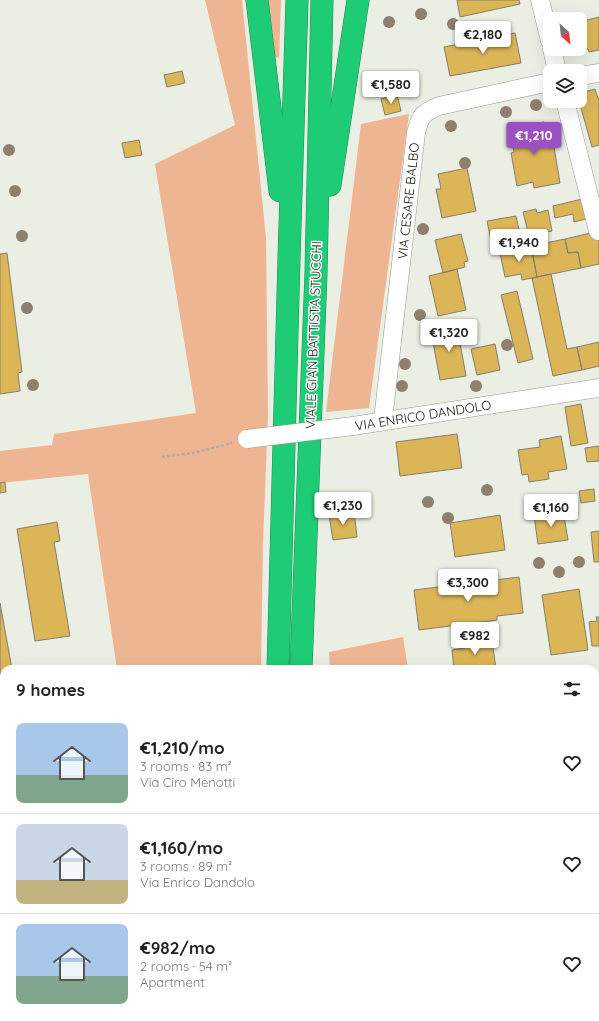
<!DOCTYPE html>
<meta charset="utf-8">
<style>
body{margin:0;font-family:Quicksand,sans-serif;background:#f2f2f2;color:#202124;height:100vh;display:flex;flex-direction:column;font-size:15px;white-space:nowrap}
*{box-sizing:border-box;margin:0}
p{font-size:13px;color:#757577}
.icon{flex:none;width:22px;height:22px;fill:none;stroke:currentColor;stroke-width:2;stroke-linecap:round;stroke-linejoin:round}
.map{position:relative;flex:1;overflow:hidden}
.panel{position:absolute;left:0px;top:665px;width:599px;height:356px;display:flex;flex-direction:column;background:#fff;border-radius:12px 12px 0 0;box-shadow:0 4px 16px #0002}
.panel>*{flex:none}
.needle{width:26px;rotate:153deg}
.buttons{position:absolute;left:543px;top:12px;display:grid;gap:8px}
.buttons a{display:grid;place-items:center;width:44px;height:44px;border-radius:8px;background:#fff;box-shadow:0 4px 16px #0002;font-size:20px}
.price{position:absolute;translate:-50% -34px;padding:0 9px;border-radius:4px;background:#fff;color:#222;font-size:13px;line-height:26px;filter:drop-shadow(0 1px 2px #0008)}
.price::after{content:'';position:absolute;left:50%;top:24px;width:12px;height:9px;margin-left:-6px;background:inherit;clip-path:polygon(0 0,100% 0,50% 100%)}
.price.on{background:#9c51c3;color:#fff}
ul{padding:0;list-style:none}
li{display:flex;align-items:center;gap:12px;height:100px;padding:0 16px}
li+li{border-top:1px solid #e0e0e0}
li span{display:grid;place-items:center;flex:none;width:112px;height:80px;border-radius:8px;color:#555}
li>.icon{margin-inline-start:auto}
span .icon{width:48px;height:48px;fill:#fffc;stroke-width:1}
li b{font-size:17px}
h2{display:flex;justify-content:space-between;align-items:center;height:48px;padding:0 16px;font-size:17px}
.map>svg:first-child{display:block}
.green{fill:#eeb592}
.building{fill:#dcb557;stroke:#837e73}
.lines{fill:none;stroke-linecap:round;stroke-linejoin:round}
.minor-casing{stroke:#94988c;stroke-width:19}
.highway-casing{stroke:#1c8c53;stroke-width:23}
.path{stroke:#abaea4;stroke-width:2.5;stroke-dasharray:3 2;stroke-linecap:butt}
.minor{stroke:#fff;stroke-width:18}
.highway{stroke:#1fcc76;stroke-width:22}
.minor-bridge-casing{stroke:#94988c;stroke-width:19;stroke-linecap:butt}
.minor-bridge{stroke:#fff;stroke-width:18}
.tree{fill:#8f7f6d}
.labels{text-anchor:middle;stroke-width:3;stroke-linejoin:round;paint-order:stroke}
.street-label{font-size:13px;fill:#151612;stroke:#fff}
</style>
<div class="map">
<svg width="599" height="1021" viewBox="0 0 599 1021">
<rect width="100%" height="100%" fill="#ebefe3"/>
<path class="green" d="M205,0H242L266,238L268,415L263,544L261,669H117L88,474L0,483V451L52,445L54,434L196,413L155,164L235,125Z
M266,0H281L279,58L272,56Z
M409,114L369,408L326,412L361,124Z
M403,637L408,669H330L329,652Z
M0,689L4,710V795H0Z
M177,1017H248L247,1021H177Z"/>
<path class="building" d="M457,0H519L520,4L460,17Z
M599,17V50L589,52L588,49L579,51L578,49H580V25H584L583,21Z
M515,33L521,63L450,76L444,47Z
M182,71L185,83L167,87L164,75Z
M595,89L598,98H599V145L592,147L579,101L580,93Z
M397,94L401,111L385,115L381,99Z
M544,122L549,148L554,147L560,183L534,188L533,182L517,186L511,153L514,152L510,128Z
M139,140L142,155L125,158L122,143Z
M467,168L476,211L442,218L436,189H441L438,174Z
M582,199L586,219L574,222L573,214L555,218L553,206Z
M536,209L537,213L548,210L552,231L529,236L523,212Z
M516,216L520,234L491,240L487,221Z
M599,231V264L581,268L578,252L568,253L565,239Z
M461,234L468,261L464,262L465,267L443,273L435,240Z
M565,239L568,253L578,252L581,268L537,277L531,246Z
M531,246L537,277L522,280L521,274L505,277L500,253Z
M7,253L22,372L18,373L20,391L0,394V254Z
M457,269L466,310L438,316L429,276Z
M551,274L567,349L577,347L582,370L553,376L532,278Z
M517,291L533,359L518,363L501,295Z
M457,326L466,376L440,380L432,337L435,336L434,330Z
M599,342V366L582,370L577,347Z
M495,344L500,370L477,375L471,349Z
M581,404L588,443L571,446L565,407Z
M457,434L462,468L400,476L396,442Z
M561,436L567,469L548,472L549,479L529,482L528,474L522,475L518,450L540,447L539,440Z
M599,446V461L587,462L585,448Z
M5,482L6,492L0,493V483Z
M594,489L595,501L581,503L579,491Z
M354,511L357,537L333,540L329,515Z
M563,511L568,540L538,544L534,516Z
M500,515L505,550L455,557L450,523Z
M57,522L60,541L54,542L70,636L35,641L17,529Z
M599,531V562H594L591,532Z
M519,577L523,613L497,616V620L419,630L414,590Z
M579,589L588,650L551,655L542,595Z
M0,603L12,669H4V710L0,689Z
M596,617H599V646H592L589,622L597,621Z
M492,640L496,669H454L452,650L465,648L464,643Z
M0,839H4V858L0,859Z
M4,877V909L0,910V878Z
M599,915V1000L595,1001V916Z
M599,1000V1021H540V1017H595V1001Z
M4,1008V1017H21L22,1021H0V1009Z
M456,1017H540V1021H457Z"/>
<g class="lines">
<g class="minor-casing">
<path id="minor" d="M540,0L550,41
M552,49L557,71
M580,76L599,73
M565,101L598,231
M383,420L416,133C420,116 422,113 439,106L550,82
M353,426L599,388
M595,871H599
M0,958L4,957"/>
</g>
<g class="highway-casing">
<path id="highway" d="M257,0L280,191
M330,185L358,0
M278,669L289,258L297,0
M301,669L316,273L322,0
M265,1021V1017
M292,1021V1017"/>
</g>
<path class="path" d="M162,457L193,453L232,443
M186,1017L187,1021"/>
<use href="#minor" class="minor"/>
<use href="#highway" class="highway"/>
<g class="minor-bridge-casing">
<path id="minor-bridge" d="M247,439L353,426"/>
</g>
<use href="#minor-bridge" class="minor-bridge"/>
</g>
<g class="tree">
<circle cx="421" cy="14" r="6"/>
<circle cx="389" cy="22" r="6"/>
<circle cx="453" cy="24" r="6"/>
<circle cx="536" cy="105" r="6"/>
<circle cx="506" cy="112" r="6"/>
<circle cx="451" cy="126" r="6"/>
<circle cx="9" cy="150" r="6"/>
<circle cx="465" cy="163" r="6"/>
<circle cx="15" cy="191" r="6"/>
<circle cx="423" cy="229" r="6"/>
<circle cx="22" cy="236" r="6"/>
<circle cx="27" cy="308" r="6"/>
<circle cx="420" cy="315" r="6"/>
<circle cx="507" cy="345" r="6"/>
<circle cx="405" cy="364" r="6"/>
<circle cx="33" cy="385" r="6"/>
<circle cx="402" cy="386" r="6"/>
<circle cx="476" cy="386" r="6"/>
<circle cx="487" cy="490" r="6"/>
<circle cx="428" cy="502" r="6"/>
<circle cx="448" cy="518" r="6"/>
<circle cx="579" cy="562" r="6"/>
<circle cx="539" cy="563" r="6"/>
<circle cx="559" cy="572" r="6"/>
</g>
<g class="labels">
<g class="street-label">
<text transform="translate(408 201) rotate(-84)" y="5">VIA CESARE BALBO</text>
<text transform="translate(313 335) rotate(-88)" y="5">VIALE GIAN BATTISTA STUCCHI</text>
<text transform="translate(423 415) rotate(-9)" y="5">VIA ENRICO DANDOLO</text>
</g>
</g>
</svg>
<div class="buttons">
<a><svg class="needle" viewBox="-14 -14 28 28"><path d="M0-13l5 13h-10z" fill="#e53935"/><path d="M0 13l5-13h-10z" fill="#757577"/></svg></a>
<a><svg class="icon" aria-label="layers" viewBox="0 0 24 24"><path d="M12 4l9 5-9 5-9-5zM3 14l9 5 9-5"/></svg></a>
</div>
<b class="price" style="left:483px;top:55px">€2,180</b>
<b class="price" style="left:391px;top:105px">€1,580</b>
<b class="price on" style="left:534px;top:156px">€1,210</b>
<b class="price" style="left:519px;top:263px">€1,940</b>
<b class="price" style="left:449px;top:353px">€1,320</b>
<b class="price" style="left:343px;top:526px">€1,230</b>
<b class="price" style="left:551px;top:528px">€1,160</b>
<b class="price" style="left:468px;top:603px">€3,300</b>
<b class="price" style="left:475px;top:656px">€982</b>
<section class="panel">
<h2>9 homes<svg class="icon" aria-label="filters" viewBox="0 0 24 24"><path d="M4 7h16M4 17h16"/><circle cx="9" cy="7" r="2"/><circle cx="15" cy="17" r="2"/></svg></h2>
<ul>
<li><span style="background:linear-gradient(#a9c7e8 65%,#7fa58c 0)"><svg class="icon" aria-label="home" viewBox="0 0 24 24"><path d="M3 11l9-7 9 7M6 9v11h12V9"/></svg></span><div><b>€1,210/mo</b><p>3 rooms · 83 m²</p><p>Via Ciro Menotti</p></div><svg class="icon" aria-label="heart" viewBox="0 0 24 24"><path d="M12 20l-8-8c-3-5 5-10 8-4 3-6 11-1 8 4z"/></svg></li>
<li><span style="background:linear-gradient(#c9d6e8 70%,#c2b280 0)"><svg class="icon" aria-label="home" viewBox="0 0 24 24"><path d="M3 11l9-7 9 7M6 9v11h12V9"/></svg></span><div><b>€1,160/mo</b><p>3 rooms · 89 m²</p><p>Via Enrico Dandolo</p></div><svg class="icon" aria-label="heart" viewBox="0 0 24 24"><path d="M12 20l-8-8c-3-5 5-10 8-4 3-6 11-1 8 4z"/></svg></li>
<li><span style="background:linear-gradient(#a9c7e8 65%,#7fa58c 0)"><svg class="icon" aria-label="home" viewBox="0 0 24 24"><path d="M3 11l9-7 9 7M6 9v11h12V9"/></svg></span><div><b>€982/mo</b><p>2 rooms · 54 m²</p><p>Apartment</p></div><svg class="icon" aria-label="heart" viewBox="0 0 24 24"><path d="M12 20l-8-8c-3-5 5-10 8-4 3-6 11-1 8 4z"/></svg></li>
</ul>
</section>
</div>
